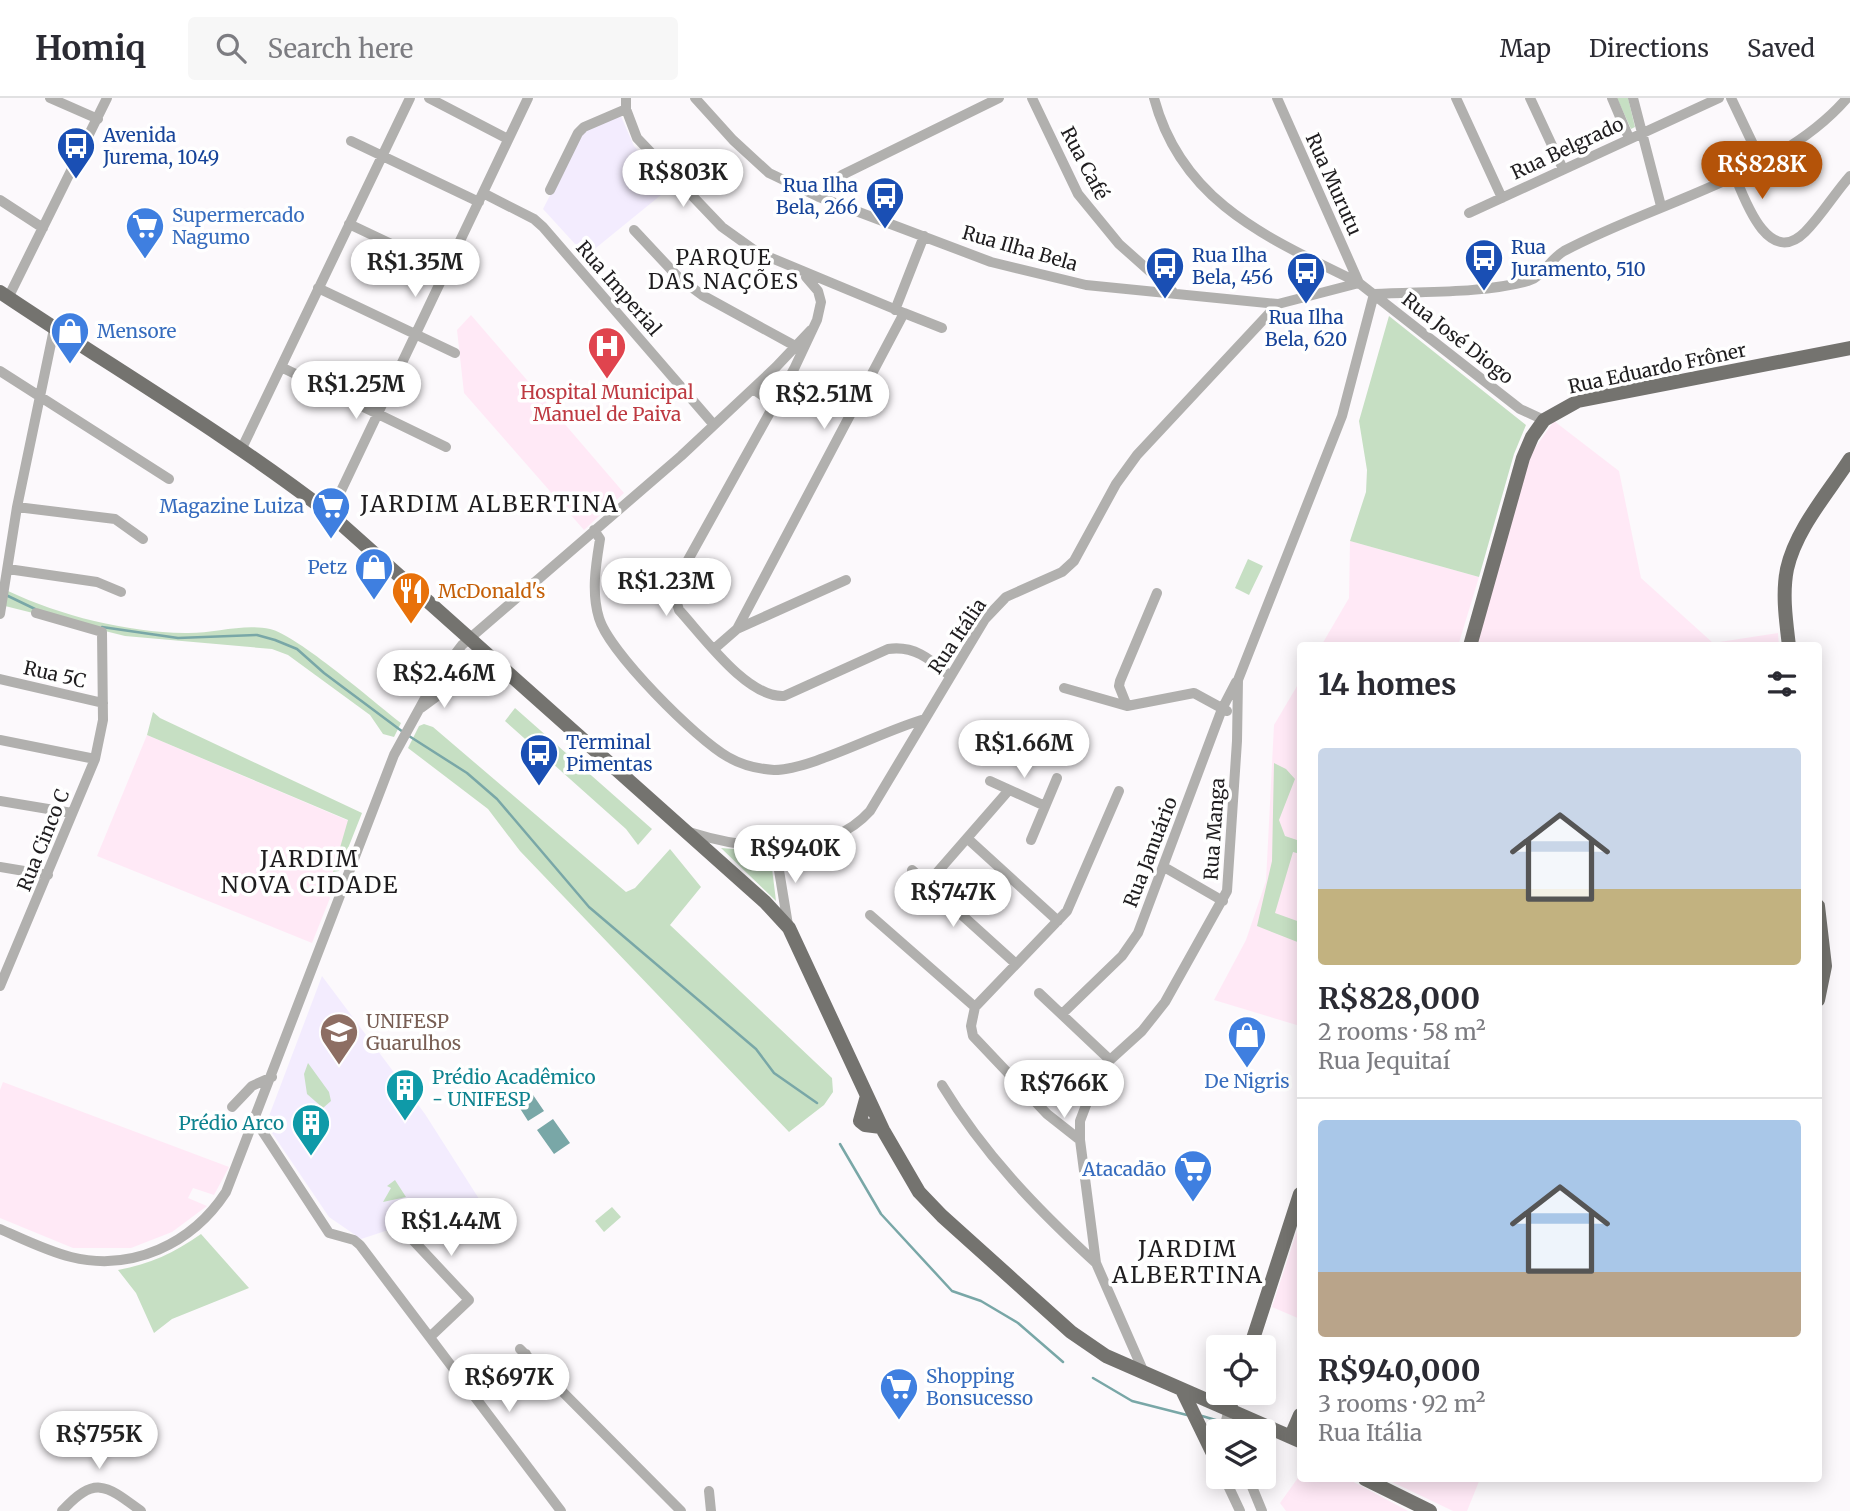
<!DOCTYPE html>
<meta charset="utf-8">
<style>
body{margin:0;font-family:Merriweather,serif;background:#f7f7f7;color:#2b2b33;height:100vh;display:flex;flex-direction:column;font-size:26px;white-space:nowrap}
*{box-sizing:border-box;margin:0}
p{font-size:23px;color:#7c7c81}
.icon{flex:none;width:38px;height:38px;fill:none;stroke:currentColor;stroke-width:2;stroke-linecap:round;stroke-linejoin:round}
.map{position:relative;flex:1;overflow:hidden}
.panel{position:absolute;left:1297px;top:544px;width:525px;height:840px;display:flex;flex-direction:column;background:#fff;border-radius:7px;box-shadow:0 4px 18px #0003}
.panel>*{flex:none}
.buttons{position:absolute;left:1206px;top:1237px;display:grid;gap:14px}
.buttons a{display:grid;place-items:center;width:70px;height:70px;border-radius:7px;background:#fff;box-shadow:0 4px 18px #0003;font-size:35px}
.price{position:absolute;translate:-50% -60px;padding:0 16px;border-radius:24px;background:#fff;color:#222;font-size:23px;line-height:46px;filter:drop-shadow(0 2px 4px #0008)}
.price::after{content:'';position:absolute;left:50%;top:42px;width:21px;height:16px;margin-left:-10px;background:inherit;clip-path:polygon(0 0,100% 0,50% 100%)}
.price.active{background:#b45309;color:#fff}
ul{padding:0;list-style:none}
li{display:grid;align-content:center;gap:14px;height:371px;padding:0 21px}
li+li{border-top:2px solid #e1e1e2}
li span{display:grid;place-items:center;height:217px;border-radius:7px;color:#555}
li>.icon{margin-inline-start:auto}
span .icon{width:126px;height:126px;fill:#fffc;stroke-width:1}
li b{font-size:30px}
h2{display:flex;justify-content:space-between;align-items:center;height:84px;padding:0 21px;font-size:30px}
header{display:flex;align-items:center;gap:42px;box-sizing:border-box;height:98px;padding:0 35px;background:#fff;border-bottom:2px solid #e1e1e2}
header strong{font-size:33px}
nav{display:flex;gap:38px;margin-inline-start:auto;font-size:24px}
.search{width:490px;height:63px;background:#f7f7f7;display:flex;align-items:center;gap:18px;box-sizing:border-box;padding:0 24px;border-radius:7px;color:#7c7c81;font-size:26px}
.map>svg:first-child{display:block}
.industrial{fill:#ffe9f6}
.education{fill:#f3ecfe}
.green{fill:#c6dfc3}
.water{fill:#79a7a7}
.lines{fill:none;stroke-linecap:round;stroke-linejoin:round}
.stream{stroke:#79a7a7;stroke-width:2.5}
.minor{stroke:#b1b0ae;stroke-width:10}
.major{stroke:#74736f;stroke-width:14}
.labels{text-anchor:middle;stroke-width:7;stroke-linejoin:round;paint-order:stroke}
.transit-label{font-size:19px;fill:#164399;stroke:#fff;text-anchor:start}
.street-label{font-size:19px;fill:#1f1d1f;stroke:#fff}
.shop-label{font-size:19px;fill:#366cbe;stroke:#fff;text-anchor:start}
.health-label{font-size:19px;fill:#be3a42;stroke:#fff}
.food-label{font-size:19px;fill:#c56008;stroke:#fff;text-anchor:start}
.education-label{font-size:19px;fill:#785e54;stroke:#fff;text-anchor:start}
.culture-label{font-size:19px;fill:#0d838f;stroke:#fff;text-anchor:start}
.neighbourhood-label{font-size:21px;letter-spacing:2px;fill:#1f1d1f;stroke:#fff}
.quarter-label{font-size:23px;letter-spacing:2px;fill:#1f1d1f;stroke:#fff}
</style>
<header>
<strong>Homiq</strong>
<div class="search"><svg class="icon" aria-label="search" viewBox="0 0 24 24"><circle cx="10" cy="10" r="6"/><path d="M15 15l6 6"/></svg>Search here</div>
<nav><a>Map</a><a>Directions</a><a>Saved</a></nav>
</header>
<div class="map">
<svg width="1850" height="1413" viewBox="0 0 1850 1413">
<rect width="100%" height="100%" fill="#fcf9fc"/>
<path class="industrial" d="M471,217L624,395L584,432L464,295L457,232Z
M1554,323L1619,373L1641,480L1713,545L1778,535L1779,548H1474L1530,357Z
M1350,443L1479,479L1458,548H1321L1349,500Z
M1300,583V928L1214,902L1246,842L1266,783L1274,627Z
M147,637L349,723L332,779L326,777L323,786L330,800L312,845L97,758Z
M3,984L229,1069L214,1097L193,1090L188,1100L207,1108L172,1134L131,1150H73L0,1120V992Z
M1300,1124V1221L1272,1209Z
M1300,1377V1381H1348L1408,1413H1286L1280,1405Z
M1386,1381H1480L1467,1413H1453Z"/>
<path class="education" d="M620,16L634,48L672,88L586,158L543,111L585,29Z
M322,878L425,1016L488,1115L422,1121L361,1141L329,1119L266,1026Z"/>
<path class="green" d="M1617,0H1628L1635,29L1631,31Z
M1389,218L1526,327L1514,356L1479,479L1350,443L1366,394L1367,372L1359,323Z
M1248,461L1263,468L1249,497L1235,490Z
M8,493C61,518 126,534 185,535C212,536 243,525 270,531C297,537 375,605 401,625L394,639L383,636L370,617L288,557L272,551L125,538L5,508Z
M515,610L652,731L638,747L626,731L505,623Z
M153,614L160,620L362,715L339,773L333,774L348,722L147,637Z
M424,626L433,629L626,794L635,790L670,751L701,789L670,827L832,980L833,994L824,1007L789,1034L520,753L488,711L408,650L419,628Z
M1274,665L1286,671L1295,681L1279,722L1285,738L1300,743V756L1293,754L1275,815L1300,824V845L1257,828L1272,763Z
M721,750L770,754L776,803Z
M308,965L329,994L331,1003L323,1010L307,996L304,976Z
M395,1082L406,1099L383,1104L391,1090L387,1088Z
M612,1109L621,1119L604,1134L595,1123Z
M201,1136L249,1190L172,1221L154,1235L136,1195L118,1172C150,1166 174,1155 201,1136Z"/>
<path class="water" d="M529,991L544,1013L528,1023L514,1001Z
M553,1021L570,1045L554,1056L537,1032Z"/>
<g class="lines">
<path class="stream" d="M8,498L35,511
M102,529L178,540L257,537L275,542L297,551L324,575L403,634
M409,638L467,675L497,701L589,809L756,951L774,975L817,1005
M840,1046L881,1116L952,1193L981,1203L1018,1225L1063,1264
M1093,1280L1132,1303L1187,1317
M1202,1318L1219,1323"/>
<path class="minor" d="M50,0L98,21
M429,0L508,41
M626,0V11L637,40L722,129L757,154L904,215L737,531
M695,0L733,42L769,75L819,99L991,164L1086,187L1278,206L1359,185L1520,311L1544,322
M1032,0L1078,96L1119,146L1173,194
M1154,0C1182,106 1271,141 1359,185
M1277,0L1359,185
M1456,0L1502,100
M1530,0L1563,71
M1612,0L1629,40
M1633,0L1661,108
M1731,0L1761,63
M351,43L479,104
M1735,78C1745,103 1769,170 1805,134C1822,117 1834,96 1850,78
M550,92L578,35L584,29L626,11
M483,95L534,121L543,129L714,327
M819,99L842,77L999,0
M0,102L43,130
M1469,115L1719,0
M349,126L446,172
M634,132L679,180L702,197L797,249
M806,179L818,193L821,204L817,222L794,271L678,480L675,499L679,512C703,538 747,600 784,598L888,551C915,547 931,562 950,578
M318,190L455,255
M1374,196C1424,193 1479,196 1528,183C1544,178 1550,161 1564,153C1653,105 1780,78 1847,0
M8,200L107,0
M895,212L924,138
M904,215L942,230
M281,269L446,349
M0,273L169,381
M753,291L775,306
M242,350L410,0
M17,409L115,421L143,441
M330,416L528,0
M594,432L600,441C596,466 591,494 599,520C609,554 696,641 728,659C742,667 758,671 774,672C811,672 884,632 925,621
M8,471L97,484L121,494
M0,516L17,409L54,231
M714,551L737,531L846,482
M0,581L103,605
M1064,590L1127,608L1194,595L1227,613
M1127,608L1119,588L1120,583L1157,495
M421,610L451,588L480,550
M0,642L95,661
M990,683L1045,708
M0,703L72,715
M689,734C746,752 827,761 870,713L985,521L1006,499L1062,474L1074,463L1116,386L1137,357L1278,206
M968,741L1058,823
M1031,742L1057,680
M775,748L788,827
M0,769L48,777
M1164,769L1223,803
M912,772L1015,865
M927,786L1009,692
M870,817L975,909
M0,888L95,661L103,622L102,534L36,515
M1039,895L1110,962
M1062,916L1122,858L1138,835L1222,611L1236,584
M942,987C984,1056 1036,1110 1096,1165
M232,1009L252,988L272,979
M255,1022L329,1135L354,1142L360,1147L561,1413
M1080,1042L1047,1016L973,938L971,928L975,909L1067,813L1119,693
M0,1131C23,1141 47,1153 71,1159C132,1174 192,1146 226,1094L394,657L434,584L462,547L681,358L776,269L811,232
M410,1139L469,1202L431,1238
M520,1251L681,1413
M1145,1277L1096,1165L1080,1042V1023L1091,994L1110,962L1142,933L1165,904L1227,793L1237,643L1238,582L1342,318L1374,196
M475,1297L526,1256
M1223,1334L1229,1311
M1236,1334L1242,1316
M1224,1379L1240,1413
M1248,1379L1262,1413
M709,1393L711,1413
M62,1413C95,1377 106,1387 141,1413"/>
<path class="major" d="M0,194C110,268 225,335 330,416L765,804L789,830L883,1032L919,1094L942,1118L1071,1234L1106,1258L1300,1343
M1470,548L1523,360L1532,339L1544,322L1578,303L1850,250
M1789,548C1786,523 1782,496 1787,471C1796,431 1828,395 1850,361
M1818,808L1825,868L1818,902
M867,998L860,1023L865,1027L881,1029
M1250,1250L1300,1096
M1183,1294L1218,1366
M1229,1311L1235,1295
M1291,1338L1300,1317
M1365,1381L1430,1413"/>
</g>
<defs>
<g id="bus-pin" transform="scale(2.0125)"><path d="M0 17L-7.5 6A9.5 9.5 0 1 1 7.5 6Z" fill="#1a4fb4" stroke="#fff"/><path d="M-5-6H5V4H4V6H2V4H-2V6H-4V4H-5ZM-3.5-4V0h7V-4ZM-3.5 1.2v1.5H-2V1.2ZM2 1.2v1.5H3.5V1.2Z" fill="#fff"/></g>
<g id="supermarket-pin" transform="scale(2.0125)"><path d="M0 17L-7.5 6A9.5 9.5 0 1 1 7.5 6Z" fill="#3f7fe0" stroke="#fff"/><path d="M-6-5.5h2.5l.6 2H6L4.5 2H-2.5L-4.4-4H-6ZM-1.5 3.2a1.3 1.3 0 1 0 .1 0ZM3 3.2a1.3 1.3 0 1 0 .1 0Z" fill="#fff"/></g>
<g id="shop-pin" transform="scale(2.0125)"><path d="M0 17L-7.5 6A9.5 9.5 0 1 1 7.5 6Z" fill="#3f7fe0" stroke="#fff"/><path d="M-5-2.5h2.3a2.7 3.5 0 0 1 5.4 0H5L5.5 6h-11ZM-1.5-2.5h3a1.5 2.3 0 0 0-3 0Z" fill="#fff"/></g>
<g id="hospital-pin" transform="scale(2.0125)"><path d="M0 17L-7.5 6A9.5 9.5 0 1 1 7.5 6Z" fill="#e0444e" stroke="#fff"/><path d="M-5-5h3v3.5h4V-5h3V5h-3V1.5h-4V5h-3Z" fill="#fff"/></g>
<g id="restaurant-pin" transform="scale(2.0125)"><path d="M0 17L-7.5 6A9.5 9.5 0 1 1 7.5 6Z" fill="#e8710a" stroke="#fff"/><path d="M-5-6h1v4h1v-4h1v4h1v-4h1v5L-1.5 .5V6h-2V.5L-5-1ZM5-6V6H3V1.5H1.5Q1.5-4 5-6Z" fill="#fff"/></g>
<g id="university-pin" transform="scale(2.0125)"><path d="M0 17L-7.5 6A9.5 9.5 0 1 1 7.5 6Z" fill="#8d6e63" stroke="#fff"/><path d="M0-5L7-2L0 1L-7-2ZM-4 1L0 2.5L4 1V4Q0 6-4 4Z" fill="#fff"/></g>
<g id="building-pin" transform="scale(2.0125)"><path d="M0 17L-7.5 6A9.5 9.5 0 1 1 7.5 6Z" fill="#0f9aa8" stroke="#fff"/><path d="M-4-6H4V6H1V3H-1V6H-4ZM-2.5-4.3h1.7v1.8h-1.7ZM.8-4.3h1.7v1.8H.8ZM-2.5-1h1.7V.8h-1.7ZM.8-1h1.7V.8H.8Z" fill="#fff"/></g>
</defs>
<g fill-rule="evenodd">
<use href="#bus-pin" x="76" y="48"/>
<use href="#bus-pin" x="885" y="98"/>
<use href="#supermarket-pin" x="145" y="128"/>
<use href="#bus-pin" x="1484" y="160"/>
<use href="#bus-pin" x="1165" y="168"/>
<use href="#bus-pin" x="1306" y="173"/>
<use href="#shop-pin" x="70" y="233"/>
<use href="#hospital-pin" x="607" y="248"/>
<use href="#supermarket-pin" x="331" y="408"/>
<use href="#shop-pin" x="374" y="469"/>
<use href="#restaurant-pin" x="411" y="493"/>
<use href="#bus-pin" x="539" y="655"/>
<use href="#university-pin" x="339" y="934"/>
<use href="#shop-pin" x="1247" y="937"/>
<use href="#building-pin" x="405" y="990"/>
<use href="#building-pin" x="311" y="1025"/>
<use href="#supermarket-pin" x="1193" y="1071"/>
<use href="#supermarket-pin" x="899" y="1289"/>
</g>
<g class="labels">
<g class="transit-label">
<text x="103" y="44">Avenida<tspan x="103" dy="22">Jurema, 1049</tspan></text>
<text x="858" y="94" text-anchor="end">Rua Ilha<tspan x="858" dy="22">Bela, 266</tspan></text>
<text x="1511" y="156">Rua<tspan x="1511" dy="22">Juramento, 510</tspan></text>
<text x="1192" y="164">Rua Ilha<tspan x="1192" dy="22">Bela, 456</tspan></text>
<text x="1306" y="226" text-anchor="middle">Rua Ilha<tspan x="1306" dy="22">Bela, 620</tspan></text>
<text x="566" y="651">Terminal<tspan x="566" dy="22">Pimentas</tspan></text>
</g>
<g class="street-label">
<text transform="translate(1567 50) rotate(-25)" y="7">Rua Belgrado</text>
<text transform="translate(1085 65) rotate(62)" y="7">Rua Café</text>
<text transform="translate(1334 86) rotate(66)" y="7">Rua Murutu</text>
<text transform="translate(1020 150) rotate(16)" y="7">Rua Ilha Bela</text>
<text transform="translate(619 190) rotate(49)" y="7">Rua Imperial</text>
<text transform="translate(1458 240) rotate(38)" y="7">Rua José Diogo</text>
<text transform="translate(1657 270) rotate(-12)" y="7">Rua Eduardo Frôner</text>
<text transform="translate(957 538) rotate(-56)" y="7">Rua Itália</text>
<text transform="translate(55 576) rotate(13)" y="7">Rua 5C</text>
<text transform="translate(1214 731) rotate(-86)" y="7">Rua Manga</text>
<text transform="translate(43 742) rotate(-68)" y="7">Rua Cinco C</text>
<text transform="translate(1150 754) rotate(-69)" y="7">Rua Januário</text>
</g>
<g class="shop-label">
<text x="172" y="124">Supermercado<tspan x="172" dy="22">Nagumo</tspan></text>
<text x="97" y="240">Mensore</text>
<text x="304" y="415" text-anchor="end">Magazine Luiza</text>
<text x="347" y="476" text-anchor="end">Petz</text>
<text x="1247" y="990" text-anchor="middle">De Nigris</text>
<text x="1166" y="1078" text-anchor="end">Atacadão</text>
<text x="926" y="1285">Shopping<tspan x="926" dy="22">Bonsucesso</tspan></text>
</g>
<g class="health-label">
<text x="607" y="301">Hospital Municipal<tspan x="607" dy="22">Manuel de Paiva</tspan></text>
</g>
<g class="food-label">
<text x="438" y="500">McDonald's</text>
</g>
<g class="education-label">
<text x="366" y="930">UNIFESP<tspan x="366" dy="22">Guarulhos</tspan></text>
</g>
<g class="culture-label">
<text x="432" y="986">Prédio Acadêmico<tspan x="432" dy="22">- UNIFESP</tspan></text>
<text x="284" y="1032" text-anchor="end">Prédio Arco</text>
</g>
<g class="neighbourhood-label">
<text x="724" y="167">PARQUE<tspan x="724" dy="24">DAS NAÇÕES</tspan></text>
</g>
<g class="quarter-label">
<text x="490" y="414">JARDIM ALBERTINA</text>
<text x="310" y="769">JARDIM<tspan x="310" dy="26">NOVA CIDADE</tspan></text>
<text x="1188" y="1159">JARDIM<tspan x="1188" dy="26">ALBERTINA</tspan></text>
</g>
</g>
</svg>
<div class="buttons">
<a><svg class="icon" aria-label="locate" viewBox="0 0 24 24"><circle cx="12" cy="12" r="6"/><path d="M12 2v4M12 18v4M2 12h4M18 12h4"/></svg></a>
<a><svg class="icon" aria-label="layers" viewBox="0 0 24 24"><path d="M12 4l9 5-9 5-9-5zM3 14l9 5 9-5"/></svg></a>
</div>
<b class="price active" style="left:1762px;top:103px">R$828K</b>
<b class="price" style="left:683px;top:111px">R$803K</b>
<b class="price" style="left:415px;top:201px">R$1.35M</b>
<b class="price" style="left:356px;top:323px">R$1.25M</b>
<b class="price" style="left:824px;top:333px">R$2.51M</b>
<b class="price" style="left:666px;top:520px">R$1.23M</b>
<b class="price" style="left:444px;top:612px">R$2.46M</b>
<b class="price" style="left:1024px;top:682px">R$1.66M</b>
<b class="price" style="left:795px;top:787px">R$940K</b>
<b class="price" style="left:953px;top:831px">R$747K</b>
<b class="price" style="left:1064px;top:1022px">R$766K</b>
<b class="price" style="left:451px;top:1160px">R$1.44M</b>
<b class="price" style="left:509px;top:1316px">R$697K</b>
<b class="price" style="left:99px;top:1373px">R$755K</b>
<section class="panel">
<h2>14 homes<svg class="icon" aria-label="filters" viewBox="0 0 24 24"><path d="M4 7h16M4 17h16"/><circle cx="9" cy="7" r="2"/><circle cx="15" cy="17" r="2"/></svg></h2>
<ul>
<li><span style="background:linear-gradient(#c9d6e8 65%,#c2b280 0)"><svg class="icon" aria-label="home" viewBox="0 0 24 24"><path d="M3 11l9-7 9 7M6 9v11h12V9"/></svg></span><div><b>R$828,000</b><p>2 rooms · 58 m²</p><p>Rua Jequitaí</p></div></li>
<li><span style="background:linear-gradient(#a9c7e8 70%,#b9a48a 0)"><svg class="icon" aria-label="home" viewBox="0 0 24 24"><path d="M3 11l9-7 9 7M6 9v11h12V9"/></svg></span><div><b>R$940,000</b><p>3 rooms · 92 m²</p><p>Rua Itália</p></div></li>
</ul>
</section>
</div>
